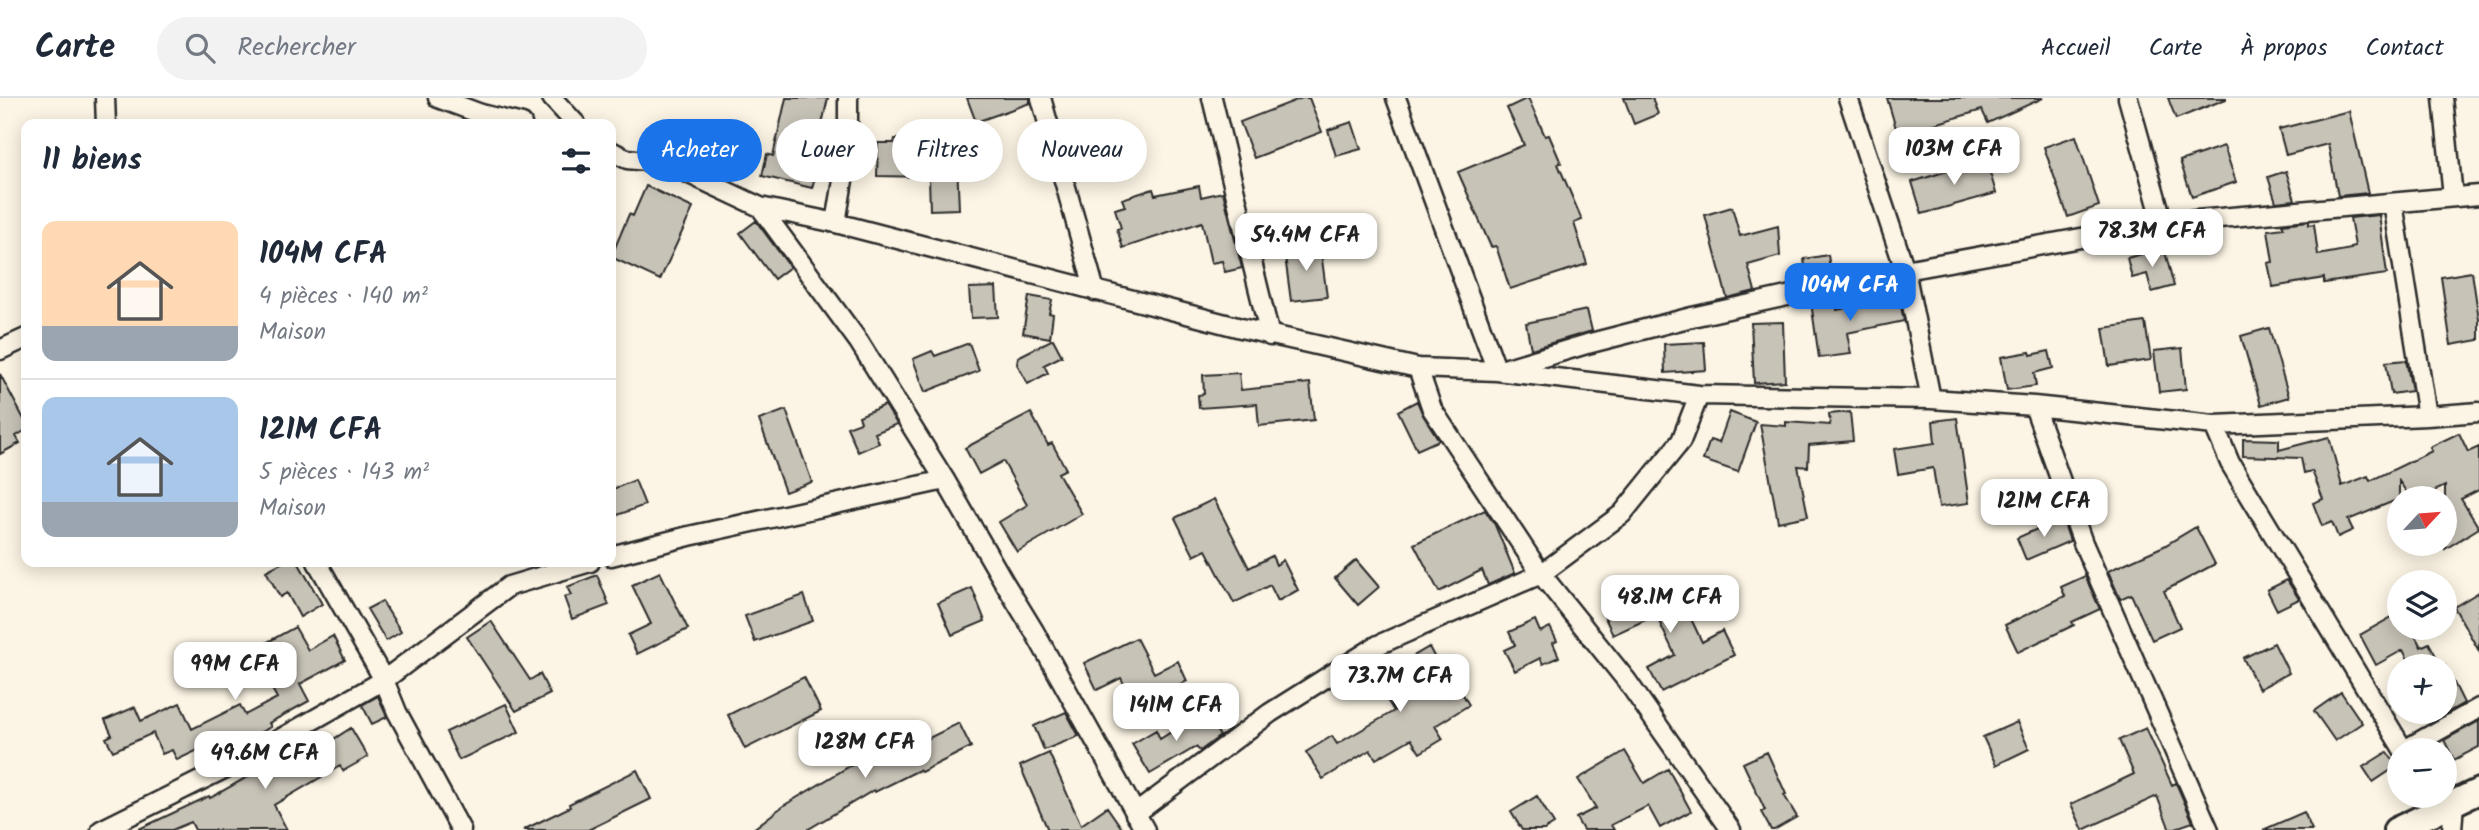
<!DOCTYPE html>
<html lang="fr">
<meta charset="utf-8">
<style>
body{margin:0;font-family:Kalam,sans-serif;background:#f2f2f3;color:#1f2937;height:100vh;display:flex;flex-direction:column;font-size:26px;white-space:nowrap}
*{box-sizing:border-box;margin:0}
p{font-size:23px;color:#747a83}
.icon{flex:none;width:38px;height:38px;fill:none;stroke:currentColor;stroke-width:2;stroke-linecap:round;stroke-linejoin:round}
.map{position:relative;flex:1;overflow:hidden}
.panel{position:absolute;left:21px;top:21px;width:595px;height:448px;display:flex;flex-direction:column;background:#fff;border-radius:14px;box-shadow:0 4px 18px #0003}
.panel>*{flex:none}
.guide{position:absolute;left:637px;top:21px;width:665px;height:63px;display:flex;gap:14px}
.needle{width:46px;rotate:64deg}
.fabs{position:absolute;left:2387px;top:388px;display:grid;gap:14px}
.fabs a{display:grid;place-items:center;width:70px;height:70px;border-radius:50%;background:#fff;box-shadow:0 4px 18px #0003;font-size:35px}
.price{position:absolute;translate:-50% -60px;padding:0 16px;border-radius:14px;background:#fff;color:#222;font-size:23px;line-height:46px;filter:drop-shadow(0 2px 4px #0008)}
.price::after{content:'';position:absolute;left:50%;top:42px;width:21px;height:16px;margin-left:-10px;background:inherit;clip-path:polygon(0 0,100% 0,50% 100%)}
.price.on{background:#1a73e8;color:#fff}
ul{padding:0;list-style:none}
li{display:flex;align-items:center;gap:21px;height:175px;padding:0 21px}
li+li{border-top:2px solid #e0e1e3}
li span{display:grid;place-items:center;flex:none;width:196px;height:140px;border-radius:14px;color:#555}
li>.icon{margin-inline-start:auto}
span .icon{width:84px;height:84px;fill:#fffc;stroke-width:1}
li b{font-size:30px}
h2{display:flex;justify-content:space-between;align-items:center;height:84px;padding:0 21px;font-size:30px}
.chip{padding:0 24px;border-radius:32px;background:#fff;box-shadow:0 4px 18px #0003;font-size:24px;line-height:63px}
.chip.on{background:#1a73e8;color:#fff}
header{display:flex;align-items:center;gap:42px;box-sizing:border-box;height:98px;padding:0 35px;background:#fff;border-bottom:2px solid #e0e1e3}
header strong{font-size:33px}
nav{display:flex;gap:38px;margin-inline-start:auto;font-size:24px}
.search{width:490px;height:63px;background:#f2f2f3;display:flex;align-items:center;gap:18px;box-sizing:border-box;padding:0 24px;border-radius:38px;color:#747a83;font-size:26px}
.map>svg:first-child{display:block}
.building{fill:#c8c3b7;stroke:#2b2b2b;stroke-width:2}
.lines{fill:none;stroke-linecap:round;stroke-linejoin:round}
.street-casing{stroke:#2b2b2b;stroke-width:23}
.secondary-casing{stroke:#2b2b2b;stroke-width:30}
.street{stroke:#fcf5e5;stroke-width:18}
.secondary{stroke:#fcf5e5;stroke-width:24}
</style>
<header>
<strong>Carte</strong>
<div class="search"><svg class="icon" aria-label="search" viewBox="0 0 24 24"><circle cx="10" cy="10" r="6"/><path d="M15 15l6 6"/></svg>Rechercher</div>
<nav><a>Accueil</a><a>Carte</a><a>À propos</a><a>Contact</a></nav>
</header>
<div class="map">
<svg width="2479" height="732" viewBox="0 0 2479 732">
<rect width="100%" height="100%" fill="#fcf5e5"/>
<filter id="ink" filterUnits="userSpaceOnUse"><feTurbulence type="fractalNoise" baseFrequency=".0143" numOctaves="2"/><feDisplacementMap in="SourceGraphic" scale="14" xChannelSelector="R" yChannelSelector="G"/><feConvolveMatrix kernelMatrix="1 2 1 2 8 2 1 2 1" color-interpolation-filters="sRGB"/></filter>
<g filter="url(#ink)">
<path class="building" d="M786,0H828L811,74L816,75L812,90L762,78L767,56L773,58Z
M967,0H1030V5L976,24Z
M1302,0H1309L1322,34L1254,60L1240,24Z
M1528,0L1545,38L1549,37L1561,65L1558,66L1582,122L1574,125L1587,166L1510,191L1496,148L1491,149L1458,74L1524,47L1507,10Z
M1624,0H1652L1658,16L1634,26Z
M1887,0H2043L1988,25L1982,12L1898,37Z
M2168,0H2226V1L2176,21Z
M2349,13L2368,95L2338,98L2328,46L2286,57L2279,31Z
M1352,24L1361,51L1336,58L1328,32Z
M2076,38L2099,108L2068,119L2044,49Z
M956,40L959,111L930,112L929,79L877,78L878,45H894L895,41Z
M2224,48L2236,84L2192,99L2180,63Z
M1986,61L1996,95L1922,116L1912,84Z
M2286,73L2295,102L2276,104L2268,79Z
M646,88L693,110L660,182L611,159L629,116L633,118Z
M1199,88L1201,99L1223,94L1242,170L1225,174L1222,163L1211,165L1202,124L1123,150L1117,131L1121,130L1115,111L1125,108L1122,101L1153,91L1155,97Z
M1732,109L1740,138L1778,128L1780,158L1748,167L1755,193L1727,200L1705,117Z
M2379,117L2387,176L2324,185V180L2273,189L2268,165L2273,164L2268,132L2284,130L2282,126L2309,123V127L2314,126L2318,157L2351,151V149L2355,148L2350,120Z
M756,123L790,169L774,181L740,135Z
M1320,146L1327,199L1291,203L1284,151Z
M2164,150L2174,188L2152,194L2147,176L2132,180L2127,160Z
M1828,157L1831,177L1807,182L1804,161Z
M2472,174L2479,221V242L2451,247L2441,179Z
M996,189L998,219L971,220L969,190Z
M1029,198L1052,202L1049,215L1053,216L1050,240L1023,235Z
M1835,199L1837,212L1899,199L1904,223L1847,235L1851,256L1819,260L1811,204Z
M1587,212L1592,233L1531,251L1526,225Z
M1783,224L1785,283L1754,285L1751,225Z
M2145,224L2151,262L2109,268L2103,230Z
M2269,230L2289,299L2261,307L2241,238Z
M1053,241L1062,258L1044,267L1048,275L1028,286L1017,266L1018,259Z
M1704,244L1706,272L1665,275L1664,246Z
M969,245L979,273L925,294L913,261L932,253L935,258Z
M2182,250L2186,291L2159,294L2154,253Z
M2049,253L2053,270L2034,275L2036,288L2007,292L2001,259L2030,254L2031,257Z
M2406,262L2412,293L2391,296L2386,264Z
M1239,275L1241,292L1310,285L1314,322L1259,328L1257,306L1199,310L1198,297L1204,296L1203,277Z
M0,276L26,325V332L16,338L20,345L0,356Z
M1417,303L1423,317L1439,342L1417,352L1398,313Z
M885,307L897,326L875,335L879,345L858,354L847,329L861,324L859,318Z
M786,312L812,384L785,394L759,322Z
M1730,314L1756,324L1738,374L1703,362L1710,342L1719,345Z
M1850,314L1853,343L1809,347L1808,369L1798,368L1808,418L1778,424L1760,326L1786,328V324L1830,327L1829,316Z
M1031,315L1048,347L1052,345L1066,371L1058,375L1082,416L1017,454L999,424L1027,407L1003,363L979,376L965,350Z
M1957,320L1969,405L1939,409L1933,370L1898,376L1894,351L1935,345L1933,323Z
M2459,335L2468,354L2479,349V392L2461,401L2479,430L2445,451V388L2418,401H2411L2399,383V401L2348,422L2353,432L2338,439L2332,424L2322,428L2313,405L2323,401L2312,373L2304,375L2301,360L2243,358V341L2279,342V352L2329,339L2342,388L2368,378L2370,383L2432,353L2430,349Z
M635,382L645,407L615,418L611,408V392Z
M1214,401L1249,470L1272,458L1276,467L1283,462L1298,492L1278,503L1270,487L1234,505L1206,452L1194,458L1175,420Z
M1485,412L1495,427L1515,475L1488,487L1482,472L1439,494L1414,446Z
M2062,420L2070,443L2026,462L2017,440Z
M2196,429L2215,466L2164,493L2180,529L2152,542L2131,496L2120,501L2108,473L2164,448Z
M1356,462L1379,489L1358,507L1335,480Z
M283,464H298L322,506L300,519L287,495L280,499L266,473Z
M660,474L688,531L637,556L628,537L651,526L632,487Z
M597,477L609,507L572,521L564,499L571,497L567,489Z
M2085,478L2100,511L2072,524L2074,527L2018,554L2005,527L2065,498L2061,489Z
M2287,482L2299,501L2277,512L2267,492Z
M1674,485L1702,544L1722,533L1734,557L1661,594L1649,571L1675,557L1656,517L1613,537L1601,511L1637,495L1640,501Z
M972,490L985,523L952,537L938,505Z
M2479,494V553L2454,509Z
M804,497L813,523L755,544L745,518Z
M382,503L401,534L386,543L367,511Z
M2399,515V530H2411L2421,549L2429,545L2442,569H2412L2403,552L2376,567L2360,537Z
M1535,522L1540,534L1550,529L1557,543L1553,545L1559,559L1543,566L1540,560L1515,573L1504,552L1515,547L1509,534Z
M491,523L530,582L540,576L550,596L516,613L467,539Z
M295,529L308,552L333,538L345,562L300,586L309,603L269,625L271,629L222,654L217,643L177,662L172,652L162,656L153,635L113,653L106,640L112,637L105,622L135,609L141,623L180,605L192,631L240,607L245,617L277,600L251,553Z
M1136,540L1154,575L1178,563L1187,583L1136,609L1121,580L1097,592L1084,565Z
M2274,545L2289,575L2259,591L2243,560Z
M1429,549L1438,566L1444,563L1469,607L1435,628L1443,641L1420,655L1411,641L1376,661L1370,652L1323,681L1306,654L1332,638L1337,646L1394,613L1374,581Z
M2445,567L2464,605L2434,622L2431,614H2445Z
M804,579L821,613L745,651L728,617Z
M2341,594L2362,625L2335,643L2314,613Z
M378,598L387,619L372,626L362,607Z
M506,606L519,634L459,662L446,634Z
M1204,613L1220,638L1200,653L1196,649L1150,676L1132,646L1156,632L1160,641Z
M1066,614L1079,638L1044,652L1034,628Z
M2479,623V649L2454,662L2444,642Z
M2017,624L2029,651L1996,667L1983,639Z
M959,625L971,649L921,674L919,672L875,694L874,692L807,732H752L783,708L850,668L898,644L903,653Z
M351,630L368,659L343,673L340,668L274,707L287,732H195L191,724L172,732H137L209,698L210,700L295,652L301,662Z
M2146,630L2172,687L2176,685L2193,724L2170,732L2157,698L2083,732L2071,706L2134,676L2119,642Z
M1625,653L1644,685L1668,671L1691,713L1660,730L1648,708L1611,727L1614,732H1583L1576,720L1596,710L1578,681Z
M1767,654L1786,696L1784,697L1797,719L1774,732H1771L1761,714L1765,712L1743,665Z
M2387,654L2397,668L2373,684L2363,669Z
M1049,655L1081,727L1107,709L1123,732H1048L1020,668Z
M637,672L651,701L588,732H523L570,709L569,706Z
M1537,698L1554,726L1544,732H1522L1511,714Z
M2304,714L2312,732H2263Z"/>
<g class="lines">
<g class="street-casing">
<path id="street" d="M105,0L106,26
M438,0L481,16L522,26
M552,0L576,26
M1041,0L1095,193
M1212,0L1270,238
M1396,0L1497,273L1587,246L1692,219L1905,172L2163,125L2479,97
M1848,0L1905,172L1931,301
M2128,0L2163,125
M2443,0L2453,99
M611,53L627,61L666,65L760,109L836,125L1241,230L1418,270L1497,273L1699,297L1931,301L2034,308L2214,327L2427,318L2479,314
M2393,105L2427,318
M760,109L859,244L945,382L1004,484L1034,533L1145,732
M836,125L848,52V0
M0,252L26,240
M1418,270L1432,311L1541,476L1627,583L1731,732
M2034,308L2083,445L2209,732
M2214,327L2230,365L2404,653
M611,458L689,438L945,382
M317,464L384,582L397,614L461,732
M2404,652L2479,610
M1135,716L1270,615L1378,547L1541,476L1622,416L1681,343L1699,297
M101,732L246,660L384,582L509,488L590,464
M2452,732L2454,704"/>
</g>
<g class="secondary-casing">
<path id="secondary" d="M2396,732L2479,693"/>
</g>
<use href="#street" class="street"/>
<use href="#secondary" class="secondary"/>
</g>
</g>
</svg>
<div class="fabs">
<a><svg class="needle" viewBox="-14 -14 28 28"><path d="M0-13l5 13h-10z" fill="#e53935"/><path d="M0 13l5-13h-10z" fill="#747a83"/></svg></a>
<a><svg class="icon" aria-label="layers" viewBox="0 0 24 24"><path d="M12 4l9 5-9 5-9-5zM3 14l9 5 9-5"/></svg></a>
<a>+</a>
<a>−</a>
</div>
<b class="price" style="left:1954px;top:89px">103M CFA</b>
<b class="price" style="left:2152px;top:171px">78.3M CFA</b>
<b class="price" style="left:1306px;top:175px">54.4M CFA</b>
<b class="price on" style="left:1850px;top:225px">104M CFA</b>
<b class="price" style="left:2044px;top:441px">121M CFA</b>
<b class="price" style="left:1670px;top:537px">48.1M CFA</b>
<b class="price" style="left:235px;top:604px">99M CFA</b>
<b class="price" style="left:1400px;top:616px">73.7M CFA</b>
<b class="price" style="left:1176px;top:645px">141M CFA</b>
<b class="price" style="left:865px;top:682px">128M CFA</b>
<b class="price" style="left:265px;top:693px">49.6M CFA</b>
<div class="guide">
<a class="chip on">Acheter</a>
<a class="chip">Louer</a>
<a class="chip">Filtres</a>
<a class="chip">Nouveau</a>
</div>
<section class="panel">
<h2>11 biens<svg class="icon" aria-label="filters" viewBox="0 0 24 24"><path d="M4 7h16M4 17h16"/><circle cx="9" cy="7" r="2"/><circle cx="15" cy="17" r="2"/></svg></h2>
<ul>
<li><span style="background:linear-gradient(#ffd9b3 75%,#9aa5b1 0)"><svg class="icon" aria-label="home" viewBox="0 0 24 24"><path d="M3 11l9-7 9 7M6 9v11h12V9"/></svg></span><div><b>104M CFA</b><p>4 pièces · 140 m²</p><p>Maison</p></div></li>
<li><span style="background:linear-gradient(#a9c7e8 75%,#9aa5b1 0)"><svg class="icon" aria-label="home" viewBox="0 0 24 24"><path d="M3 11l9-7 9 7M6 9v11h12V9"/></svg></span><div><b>121M CFA</b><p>5 pièces · 143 m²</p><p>Maison</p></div></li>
</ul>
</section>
</div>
